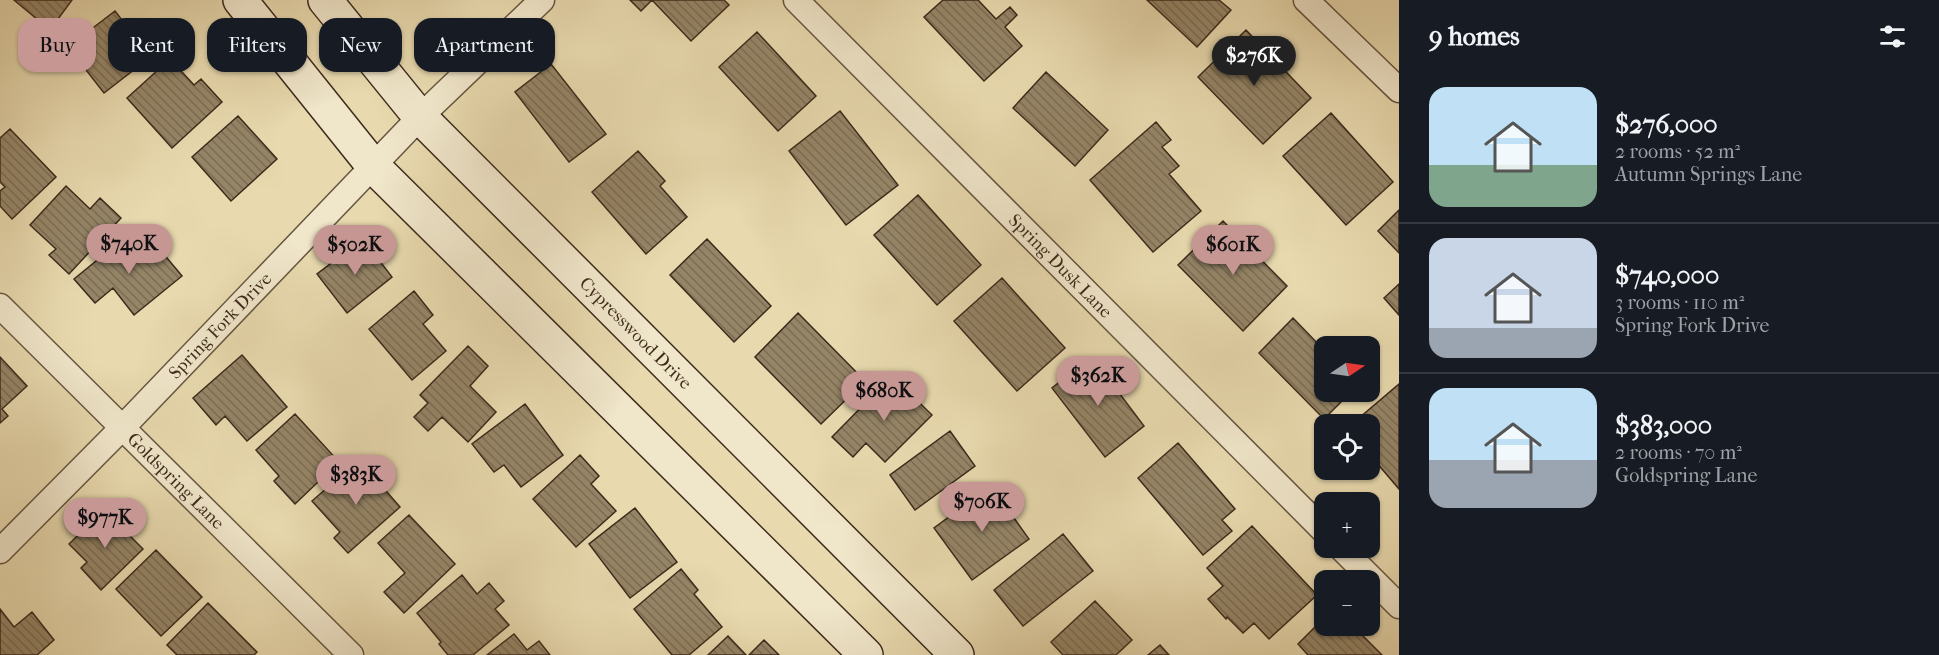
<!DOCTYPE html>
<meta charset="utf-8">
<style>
body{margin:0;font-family:"IM FELL French Canon",serif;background:#20242c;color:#f1f3f6;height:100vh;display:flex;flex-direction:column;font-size:22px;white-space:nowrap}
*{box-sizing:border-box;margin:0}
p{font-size:20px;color:#9ea1a6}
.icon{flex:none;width:33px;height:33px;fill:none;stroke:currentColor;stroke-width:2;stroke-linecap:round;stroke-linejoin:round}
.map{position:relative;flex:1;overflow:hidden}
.panel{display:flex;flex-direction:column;background:#171b24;width:540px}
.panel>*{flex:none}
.guide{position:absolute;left:18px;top:18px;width:570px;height:54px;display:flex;gap:12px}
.needle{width:39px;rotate:77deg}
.fabs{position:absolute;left:1314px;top:336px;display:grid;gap:12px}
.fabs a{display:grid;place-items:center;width:66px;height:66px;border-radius:12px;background:#171b24;box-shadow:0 2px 4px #0004;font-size:30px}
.price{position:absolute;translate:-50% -51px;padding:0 14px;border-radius:21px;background:#c59692;color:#111;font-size:20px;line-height:39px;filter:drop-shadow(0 2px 3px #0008)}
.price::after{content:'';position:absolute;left:50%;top:36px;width:18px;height:14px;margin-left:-9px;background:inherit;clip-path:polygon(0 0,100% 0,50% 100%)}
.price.current{background:#222;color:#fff}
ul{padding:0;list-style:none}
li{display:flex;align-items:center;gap:18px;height:150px;padding:0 30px}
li+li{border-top:2px solid #363941}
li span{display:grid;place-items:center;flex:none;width:168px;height:120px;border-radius:18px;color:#555}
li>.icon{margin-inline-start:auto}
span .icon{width:72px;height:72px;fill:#fffc;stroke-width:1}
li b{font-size:26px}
h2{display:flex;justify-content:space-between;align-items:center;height:72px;padding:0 30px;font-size:26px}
.pill{padding:0 21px;border-radius:18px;background:#171b24;box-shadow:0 2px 4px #0004;font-size:21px;line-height:54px}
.pill.current{background:#c59692;color:#111}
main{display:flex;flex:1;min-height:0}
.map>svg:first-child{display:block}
.building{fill:url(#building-back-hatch);stroke:#3c2a1b;stroke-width:1.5}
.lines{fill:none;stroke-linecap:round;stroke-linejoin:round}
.minor-casing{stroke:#675640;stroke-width:27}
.secondary-casing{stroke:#3c2a1b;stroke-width:36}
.minor{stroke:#f0e6ca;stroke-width:24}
.secondary{stroke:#f0e6ca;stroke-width:33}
.labels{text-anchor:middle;stroke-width:4.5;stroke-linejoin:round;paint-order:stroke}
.street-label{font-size:18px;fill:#3c2a1b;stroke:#f0e6ca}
</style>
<main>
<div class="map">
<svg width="1399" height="655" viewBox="0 0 1399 655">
<defs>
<pattern id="building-back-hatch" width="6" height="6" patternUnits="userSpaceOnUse" patternTransform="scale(1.5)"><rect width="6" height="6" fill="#958567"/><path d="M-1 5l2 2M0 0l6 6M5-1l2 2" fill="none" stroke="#7b6d54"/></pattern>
</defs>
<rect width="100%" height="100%" fill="#e8d9ae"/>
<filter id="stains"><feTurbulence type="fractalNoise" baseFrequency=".00333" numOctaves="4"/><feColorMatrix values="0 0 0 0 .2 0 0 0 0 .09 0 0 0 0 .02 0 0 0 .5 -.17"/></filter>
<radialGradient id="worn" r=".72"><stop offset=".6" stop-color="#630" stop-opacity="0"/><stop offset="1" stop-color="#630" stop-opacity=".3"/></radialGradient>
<path class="building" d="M14,0H72L50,30Z
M630,0H724L729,5L691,41L652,0L641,11Z
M943,0H978L996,19L1010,7L1017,15L1005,27L1022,46L984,81L924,17Z
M1147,0H1219L1231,10L1197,47Z
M115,11L128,28L140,19L162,48L104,93L68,47Z
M1246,30L1311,98L1263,144L1198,77Z
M757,32L816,96L778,131L719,67Z
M170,59L194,85L201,79L222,102L172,148L127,98Z
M551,64L606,134L569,162L515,92Z
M1046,72L1108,130L1075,166L1013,108Z
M840,111L898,185L846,225L789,151Z
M1331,113L1393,182L1346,225L1283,156Z
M238,116L277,159L231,201L192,157Z
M1156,122L1171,140L1162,147L1179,166L1169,174L1201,211L1153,252L1090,180Z
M10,129L56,177L12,219L0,206V191L5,187L0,182V138Z
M638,151L665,181L660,186L687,217L646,254L592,192Z
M66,186L90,209L100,198L121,218L69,274L49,255L56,249L30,225Z
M918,195L981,265L937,305L874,235Z
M1399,210V253L1378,231Z
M1223,221L1287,286L1243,331L1178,265Z
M129,234L151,261L162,252L182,276L134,315L113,288L95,303L74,279Z
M363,239L392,277L347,313L317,274Z
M707,239L771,306L734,342L670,275Z
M1002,278L1065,348L1017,391L954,321Z
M1399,284V315L1384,298Z
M414,291L433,315L423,324L446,351L412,380L369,329Z
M798,313L865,381L821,424L755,357Z
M1293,318L1324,350V392H1351L1324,419L1259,353Z
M468,346L488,366L470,386L496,412L468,442L442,417L428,431L414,417L428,403L420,395Z
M242,355L287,407L247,441L225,416L216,425L193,398Z
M0,357L27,386L2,409L8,416L0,423Z
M1092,357L1144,426L1105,457L1052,388Z
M892,376L932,415L885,462L866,443L853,457L832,437Z
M1399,384V489L1370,455V424H1352Z
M525,404L563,455L521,487L504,465L494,472L472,444Z
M295,414L339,462L295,504L274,481L279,476L256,450Z
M950,431L975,466L915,510L890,475Z
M1178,443L1235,509L1222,520L1232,531L1203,555L1138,478Z
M580,455L599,476L591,484L616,511L576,547L533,499Z
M359,460L400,507L348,553L334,538L340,532L312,501Z
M991,486L1029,539L972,580L934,528Z
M635,508L677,562L630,598L589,544Z
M104,510L143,549L101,590L81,568L87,562L69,544Z
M409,515L455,564L404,613L384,592L405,573L378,543Z
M1252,526L1317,595L1269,639L1254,623L1243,633L1227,617L1226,619L1208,599L1223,586L1207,568Z
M1063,534L1093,571L1023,626L994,590Z
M156,550L202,597L161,636L116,589Z
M681,569L698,590L694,594L722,627L689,655H672L634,609Z
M462,575L477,594L489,583L504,601L495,609L509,625L473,655H448L439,644L441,642L417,613Z
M1095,601L1132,640L1116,655H1063L1051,642Z
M208,603L257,652L254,655H177L167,645Z
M0,609L14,627L32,612L54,640L37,655H0Z
M1324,618V626H1353L1382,655H1308L1298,644Z
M514,634L527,650L539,641L550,655H487Z
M728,636L746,655H708Z
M764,640L779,655H749Z
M1160,645L1169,655H1148Z"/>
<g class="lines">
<g class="minor-casing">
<g id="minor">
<path id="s1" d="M796,0L1324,531"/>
<path d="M1306,0L1399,90"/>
<path id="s2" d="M0,306L351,655"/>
<path d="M1341,548L1399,606"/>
<path id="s3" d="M0,551L123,427L420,117L542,0"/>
</g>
</g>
<g class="secondary-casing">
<g id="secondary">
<path d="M240,0L374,167L866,655"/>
<path id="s4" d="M325,0L420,117L957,655"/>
</g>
</g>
<use href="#minor" class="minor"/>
<use href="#secondary" class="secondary"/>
</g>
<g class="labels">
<g class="street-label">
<text dy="6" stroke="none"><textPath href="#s1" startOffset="375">Spring Dusk Lane</textPath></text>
<text dy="6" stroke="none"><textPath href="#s3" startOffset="315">Spring Fork Drive</textPath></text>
<text dy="6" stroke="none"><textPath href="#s4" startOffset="456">Cypresswood Drive</textPath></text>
<text dy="6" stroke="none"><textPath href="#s2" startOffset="248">Goldspring Lane</textPath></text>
</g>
</g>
<rect width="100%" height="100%" filter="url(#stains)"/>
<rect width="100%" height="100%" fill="url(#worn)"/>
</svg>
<div class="fabs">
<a><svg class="needle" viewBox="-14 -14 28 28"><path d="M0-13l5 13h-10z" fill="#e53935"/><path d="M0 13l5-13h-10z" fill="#9ea1a6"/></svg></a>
<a><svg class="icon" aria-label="locate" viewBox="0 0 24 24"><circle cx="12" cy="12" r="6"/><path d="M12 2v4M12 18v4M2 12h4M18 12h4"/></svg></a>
<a>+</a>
<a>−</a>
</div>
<b class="price current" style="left:1254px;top:87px">$276K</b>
<b class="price" style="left:129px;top:275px">$740K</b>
<b class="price" style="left:355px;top:276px">$502K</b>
<b class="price" style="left:1233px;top:276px">$601K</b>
<b class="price" style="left:1098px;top:407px">$362K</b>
<b class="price" style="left:884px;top:422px">$680K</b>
<b class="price" style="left:356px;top:506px">$383K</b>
<b class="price" style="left:982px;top:533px">$706K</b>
<b class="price" style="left:105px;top:549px">$977K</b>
<div class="guide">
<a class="pill current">Buy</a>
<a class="pill">Rent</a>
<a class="pill">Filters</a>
<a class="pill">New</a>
<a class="pill">Apartment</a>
</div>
</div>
<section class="panel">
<h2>9 homes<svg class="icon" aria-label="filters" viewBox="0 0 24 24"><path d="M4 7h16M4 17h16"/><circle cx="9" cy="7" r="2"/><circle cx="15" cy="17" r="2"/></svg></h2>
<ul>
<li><span style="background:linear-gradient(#bfe0f5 65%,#7fa58c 0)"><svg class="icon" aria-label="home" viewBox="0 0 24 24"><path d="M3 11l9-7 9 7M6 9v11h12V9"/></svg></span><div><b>$276,000</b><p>2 rooms · 52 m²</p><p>Autumn Springs Lane</p></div></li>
<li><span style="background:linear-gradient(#c9d6e8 75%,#9aa5b1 0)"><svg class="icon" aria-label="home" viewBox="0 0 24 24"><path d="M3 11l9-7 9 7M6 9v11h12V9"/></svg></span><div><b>$740,000</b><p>3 rooms · 110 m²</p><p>Spring Fork Drive</p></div></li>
<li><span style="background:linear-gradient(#bfe0f5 60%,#9aa5b1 0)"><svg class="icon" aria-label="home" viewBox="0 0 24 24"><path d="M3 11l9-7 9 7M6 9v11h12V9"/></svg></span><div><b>$383,000</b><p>2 rooms · 70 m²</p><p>Goldspring Lane</p></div></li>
</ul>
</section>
</main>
